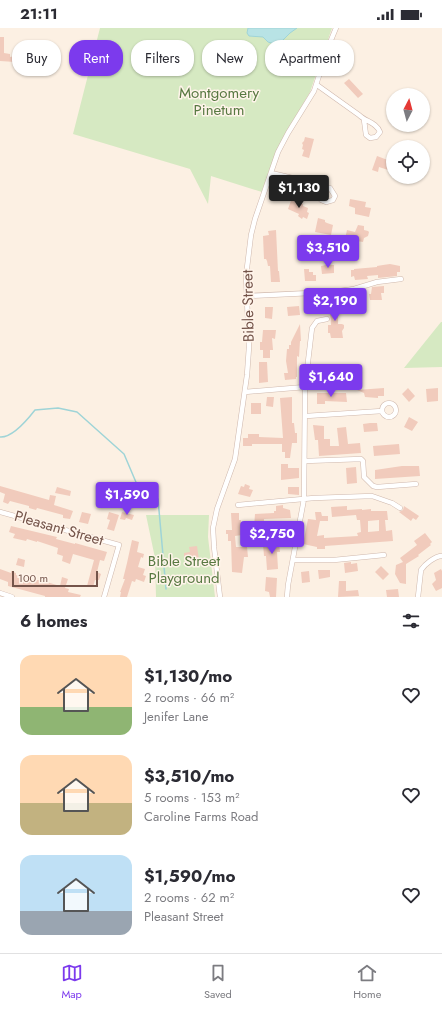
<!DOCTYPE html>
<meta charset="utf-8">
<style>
body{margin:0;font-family:Jost,sans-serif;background:#f7f7f7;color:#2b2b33;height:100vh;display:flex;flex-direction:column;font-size:15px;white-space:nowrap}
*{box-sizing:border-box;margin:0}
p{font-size:13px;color:#7c7c81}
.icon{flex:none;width:22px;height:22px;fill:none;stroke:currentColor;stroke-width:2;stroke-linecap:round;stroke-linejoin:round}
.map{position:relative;height:569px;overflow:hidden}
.details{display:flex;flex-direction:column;background:#fff;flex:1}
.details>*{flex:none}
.guide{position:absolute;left:12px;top:12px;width:418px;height:36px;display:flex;gap:8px}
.needle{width:26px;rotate:6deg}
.tools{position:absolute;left:386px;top:60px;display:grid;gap:8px}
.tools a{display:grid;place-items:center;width:44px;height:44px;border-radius:50%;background:#fff;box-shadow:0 1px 3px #0004;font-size:20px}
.scale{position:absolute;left:12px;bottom:10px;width:86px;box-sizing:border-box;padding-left:4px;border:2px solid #74544a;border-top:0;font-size:11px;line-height:14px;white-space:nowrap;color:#74544a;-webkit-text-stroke:3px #fff4ea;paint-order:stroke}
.price{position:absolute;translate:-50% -34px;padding:0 9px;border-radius:4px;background:#7c3aed;color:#fff;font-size:13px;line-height:26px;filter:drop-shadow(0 1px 2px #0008)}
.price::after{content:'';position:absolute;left:50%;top:24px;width:12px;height:9px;margin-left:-6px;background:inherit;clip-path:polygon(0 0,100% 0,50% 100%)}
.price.on{background:#222;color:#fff}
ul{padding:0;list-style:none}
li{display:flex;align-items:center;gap:12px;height:100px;padding:0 20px}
li span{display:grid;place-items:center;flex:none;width:112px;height:80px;border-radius:12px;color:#555}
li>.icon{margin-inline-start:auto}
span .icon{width:48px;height:48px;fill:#fffc;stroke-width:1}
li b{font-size:17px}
h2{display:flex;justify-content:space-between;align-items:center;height:48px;padding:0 20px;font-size:17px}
.chip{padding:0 14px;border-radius:16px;background:#fff;box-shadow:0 1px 3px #0004;font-size:14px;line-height:36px}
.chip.on{background:#7c3aed;color:#fff}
.status{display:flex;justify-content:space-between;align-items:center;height:28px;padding:0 20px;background:#fff;direction:ltr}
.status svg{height:11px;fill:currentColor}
.tabs{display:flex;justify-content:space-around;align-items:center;height:56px;border-top:1px solid #e1e1e2;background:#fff;font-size:11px;color:#7c7c81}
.tabs a{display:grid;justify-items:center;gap:2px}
.tabs .on{color:#7c3aed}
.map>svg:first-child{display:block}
.green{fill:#d6e9c2}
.water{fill:#b8e3e5;stroke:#9fd4d7}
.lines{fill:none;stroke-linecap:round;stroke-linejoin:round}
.stream{stroke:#9fd4d7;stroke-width:1.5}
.building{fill:#f1cbbc;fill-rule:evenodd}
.minor-casing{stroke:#cfb8ad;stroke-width:5.5}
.minor{stroke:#fff;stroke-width:4.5}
.labels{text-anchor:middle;stroke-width:3;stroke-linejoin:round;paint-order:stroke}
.park-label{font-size:15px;fill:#587942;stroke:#fff4ea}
.street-label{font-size:15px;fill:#74544a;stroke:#fff4ea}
</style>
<div class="status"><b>21:11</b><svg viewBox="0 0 49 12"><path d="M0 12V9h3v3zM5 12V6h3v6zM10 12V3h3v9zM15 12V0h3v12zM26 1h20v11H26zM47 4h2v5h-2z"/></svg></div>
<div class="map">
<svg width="442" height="569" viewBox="0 0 442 569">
<rect width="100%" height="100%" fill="#fcf0e3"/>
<path class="green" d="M100,0H332L310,64L286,105L265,165L211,148L208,176L190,141L73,106Z
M441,294H442V339L404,340Z
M146,487H209L208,509L215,569H156L155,530Z"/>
<path class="water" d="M248,0H297L290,5L278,17L268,14L263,9L249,8L247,5Z"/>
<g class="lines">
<path class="stream" d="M0,409C13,410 28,391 35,382L58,380L77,384L124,426L141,466L158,471L166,561"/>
</g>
<path class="building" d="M0,9H4V25L10,26V29L15,28V34L0,33Z
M349,51L363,66L358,70L344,55Z
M305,109L314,111L309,130L302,128L304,122L302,121L303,117L302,115L304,113Z
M377,128L393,134L391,143L379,139L378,144L372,142Z
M292,170L301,174L300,175L303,176V178L308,180L307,184L309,185L307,191L303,189L302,191L298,188L299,186L288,181Z
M350,171L366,174L365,179L371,180L369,189L355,186V180L349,178Z
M318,190L325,192V194L327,195L333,197L331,207L315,204Z
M358,197L364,198V202L368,203L369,204L368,208L364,210L363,214L345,211L347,202L355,204Z
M276,202L278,243H279L280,254H271L270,238H268L267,233L266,231H264L263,208L269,207L268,203Z
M390,236L400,238V244H397V248L378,250V247L367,248L368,251L355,252L354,248L351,249V242H354V241L377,239V238L383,237Z
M326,237H334V245L322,246L321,238Z
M304,241H309V244H313V247H316V253H305Z
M384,258V265H381L382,272H370L369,266H371L372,259Z
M338,275V296H342L344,297V300L342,303L343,310H331L330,305H328V297H331L330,282H327L326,276Z
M299,278L300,287L288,288L287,279Z
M265,279H273L272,291L265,290Z
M300,296L301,313H300L299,329L297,328V349H296V351L285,352L284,345H288L286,333L287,321H289V317H291V314Z
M263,302H276L275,311L272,310L273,322H270V330H263V322H260V314H262Z
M259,334H267L268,354L259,355Z
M326,344L335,345L334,354H325Z
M384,360V368H378V370L365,369L364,365L357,362Z
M408,360L415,368L409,374L402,366Z
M438,360V373L427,374L426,361Z
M317,365H346L347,374L325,373V376H317Z
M267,369H274L273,379L266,378Z
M292,369V395H294L295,405H297V415H292L290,430H285V424H282V416H252V418H243V410H248V406H259V409L283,410L280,370Z
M251,375H261V386H251Z
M409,389L418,394L412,403L404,399Z
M370,395H377L378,403L364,404L363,396Z
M313,397L324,398V411H330V418H339L337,400L346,399L348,416L360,415L361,425L319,428L318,412H315Z
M399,416L400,426L374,428L373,418Z
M281,436H288V440H299V450L281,452Z
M402,438H419L420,448L375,451V442Z
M356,439L357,455L347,456L346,440Z
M245,456L250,458L249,461L253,462L250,469L238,466L241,458L244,459Z
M0,458L49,472L50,467L56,468L54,477L73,483L70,491L63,490V487L37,480L36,482L29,480V478L10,473L8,476L3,474L5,466L0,464Z
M57,459L71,463L70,468L55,465Z
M288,459H299V467L288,466Z
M283,477V480L290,482L291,490L264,491V498L254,499L255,486L274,485V483H276V478Z
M347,478V482L362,481V482L371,481V483H387L388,492H385L386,503L392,502L393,513L325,518V521H317V519L303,516L308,491L316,492L315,484H321L322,488H328V493H320L317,508L324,507V510L358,508L357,505L361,504L360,492H357L356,487L332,489L331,479ZM379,492V503L368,504V493Z
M404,478L419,488L416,492L413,490L411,493L399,484L403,482Z
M82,484L91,486L88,496L79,494Z
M109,484L119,487L114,503L107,501L110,492L107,491Z
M122,484L134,487L132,492L126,490L125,492L120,491Z
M231,485H239V492H241V501H242V507L235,508L236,519H247L248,529H244L242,545L232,544L231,513H228V506H226V502H232Z
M11,498L57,509L56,511L75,516V515L107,524L104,533L100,532L97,544L101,546L99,552H95L93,559L87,558L94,532L73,526L70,536L62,533L63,528L57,526L58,520L37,513V514L27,511L26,513L13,510L15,506L9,504Z
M425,505L432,514L430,516L431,517L418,527L419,528L406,536V556L400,555L395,546L396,537L403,534L400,530L417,517L414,513Z
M132,512L139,514L137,524L144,526L143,530L141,529L138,539L145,541L143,547L146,548L144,554L136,551L135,554L132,553L127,569H120L121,564H120L125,551H123L127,535Z
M279,515L280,524H277L278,541L267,542L266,528H264L263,516Z
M197,518L199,532L191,533L190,528L184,529V525L190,524L189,519Z
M18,530L25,532L24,539L16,537Z
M351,534V536L357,535L358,543L345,545L344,535Z
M381,538L389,546L383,552L375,544Z
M0,541L11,545V543L16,545V547L19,548L18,550L36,554V552H40L60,558L62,549L68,551L65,560L69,561L68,564L81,567L80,569H45V568L8,558V554L0,551Z
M441,541L442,543V560L436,563L432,556L436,552L434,545Z
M318,542H330V549L319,551Z
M309,543L310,554L302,555L301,544Z
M266,549L277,550L276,569H270L269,564L265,563Z
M339,553H346V563L358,562L359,568L338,569Z
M398,561L399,569H387L386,562Z"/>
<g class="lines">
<g class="minor-casing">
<path id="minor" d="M317,57L359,87C366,94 376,94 380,104L376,109L370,110L366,107L364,92
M271,145L314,155L319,158L330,160L335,168L333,172L326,174L321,172L319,166V158
M246,268L332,264L354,261L377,254L401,251
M245,364L305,359
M382 382a7 7 0 1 1 14 0a7 7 0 1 1-14 0Z
M306,388L382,383
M305,433L361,431L363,433L364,449L373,458L377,459L416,456
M238,477L314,470L372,468L392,475L400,480
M0,484L119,517L104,569
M294,532H334L384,527
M0,565L12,569
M220,569L214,519L213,500L217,481L235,431L247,347L249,319L246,248L251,207L255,191L278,124L288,105L314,63L329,17L336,0
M287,569L288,557L304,471L305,359L312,300L317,293L327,291
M418,569L421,542C425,536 435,528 442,528"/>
</g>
<use href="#minor" class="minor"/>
</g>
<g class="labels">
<g class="park-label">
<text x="219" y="70">Montgomery<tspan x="219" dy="17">Pinetum</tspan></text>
<text x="184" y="538">Bible Street<tspan x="184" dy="17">Playground</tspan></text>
</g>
<g class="street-label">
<text transform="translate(248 278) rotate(-91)" y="5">Bible Street</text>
<text transform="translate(59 500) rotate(16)" y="5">Pleasant Street</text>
</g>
</g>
</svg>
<div class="tools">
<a><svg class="needle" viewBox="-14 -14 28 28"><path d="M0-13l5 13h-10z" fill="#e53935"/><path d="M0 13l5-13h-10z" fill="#7c7c81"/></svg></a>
<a><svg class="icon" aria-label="locate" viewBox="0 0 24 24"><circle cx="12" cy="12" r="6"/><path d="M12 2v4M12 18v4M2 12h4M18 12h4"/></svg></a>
</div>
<div class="scale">100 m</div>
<b class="price on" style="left:299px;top:181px">$1,130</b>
<b class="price" style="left:328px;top:241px">$3,510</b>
<b class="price" style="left:335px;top:294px">$2,190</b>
<b class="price" style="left:331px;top:370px">$1,640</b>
<b class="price" style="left:127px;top:488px">$1,590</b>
<b class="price" style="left:272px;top:527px">$2,750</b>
<div class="guide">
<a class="chip">Buy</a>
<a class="chip on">Rent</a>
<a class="chip">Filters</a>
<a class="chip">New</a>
<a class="chip">Apartment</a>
</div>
</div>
<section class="details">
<h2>6 homes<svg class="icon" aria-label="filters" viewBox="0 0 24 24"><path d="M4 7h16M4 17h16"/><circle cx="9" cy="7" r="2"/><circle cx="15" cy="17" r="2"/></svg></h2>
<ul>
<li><span style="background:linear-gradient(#ffd9b3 65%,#8fb573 0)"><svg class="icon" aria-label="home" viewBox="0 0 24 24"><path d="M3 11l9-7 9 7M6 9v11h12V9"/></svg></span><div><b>$1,130/mo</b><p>2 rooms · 66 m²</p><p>Jenifer Lane</p></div><svg class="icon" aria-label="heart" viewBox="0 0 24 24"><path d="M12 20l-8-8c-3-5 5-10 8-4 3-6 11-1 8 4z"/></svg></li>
<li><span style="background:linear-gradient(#ffd9b3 60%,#c2b280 0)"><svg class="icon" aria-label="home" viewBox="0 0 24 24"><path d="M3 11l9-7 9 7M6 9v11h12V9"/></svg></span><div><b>$3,510/mo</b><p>5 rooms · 153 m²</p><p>Caroline Farms Road</p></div><svg class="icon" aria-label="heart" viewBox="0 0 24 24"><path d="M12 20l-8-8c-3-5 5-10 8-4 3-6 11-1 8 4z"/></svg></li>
<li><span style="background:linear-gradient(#bfe0f5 70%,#9aa5b1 0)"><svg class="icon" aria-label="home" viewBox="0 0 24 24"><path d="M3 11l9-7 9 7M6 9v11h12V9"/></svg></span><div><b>$1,590/mo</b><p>2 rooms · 62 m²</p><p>Pleasant Street</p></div><svg class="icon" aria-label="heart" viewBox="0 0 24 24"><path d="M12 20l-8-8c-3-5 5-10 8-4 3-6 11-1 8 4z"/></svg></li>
</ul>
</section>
<nav class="tabs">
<a class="on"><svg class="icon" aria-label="map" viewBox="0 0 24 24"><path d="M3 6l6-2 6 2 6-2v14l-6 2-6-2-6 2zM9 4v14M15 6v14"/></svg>Map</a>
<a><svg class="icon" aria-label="saved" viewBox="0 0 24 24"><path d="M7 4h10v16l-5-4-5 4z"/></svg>Saved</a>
<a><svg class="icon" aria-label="home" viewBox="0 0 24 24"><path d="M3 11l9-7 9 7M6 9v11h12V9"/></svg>Home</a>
</nav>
